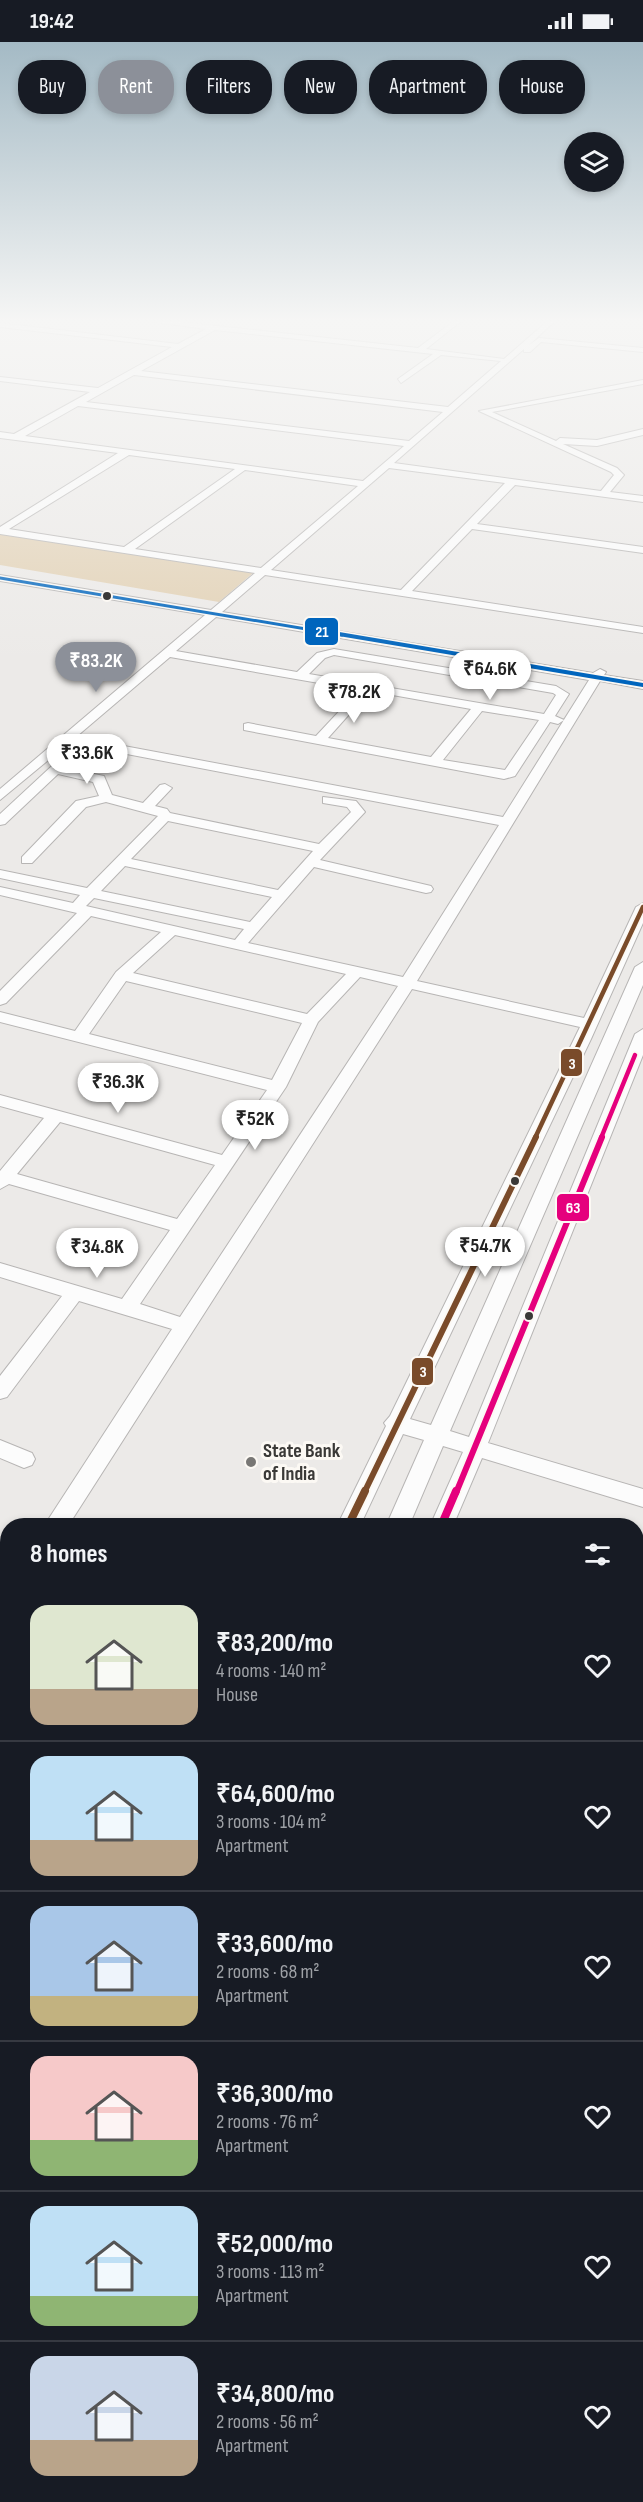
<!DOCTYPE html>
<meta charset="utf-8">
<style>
body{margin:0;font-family:"Sofia Sans Condensed",sans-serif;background:#20242c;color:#f1f3f6;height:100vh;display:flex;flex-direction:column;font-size:22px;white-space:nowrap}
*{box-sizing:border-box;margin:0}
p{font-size:20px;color:#9ea1a6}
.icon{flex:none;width:33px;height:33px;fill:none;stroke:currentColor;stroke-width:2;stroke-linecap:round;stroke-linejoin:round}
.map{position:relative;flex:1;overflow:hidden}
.side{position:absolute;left:0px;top:1476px;width:644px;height:984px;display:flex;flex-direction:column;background:#171b24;border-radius:24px 24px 0 0;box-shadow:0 3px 9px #0003}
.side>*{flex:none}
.top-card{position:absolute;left:18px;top:18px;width:608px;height:54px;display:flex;gap:12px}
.fabs{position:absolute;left:564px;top:90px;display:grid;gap:12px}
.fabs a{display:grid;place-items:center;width:60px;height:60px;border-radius:50%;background:#171b24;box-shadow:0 3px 9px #0003;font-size:30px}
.price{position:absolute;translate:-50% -51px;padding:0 14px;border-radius:21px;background:#fff;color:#222;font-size:20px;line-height:39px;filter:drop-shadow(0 2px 3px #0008)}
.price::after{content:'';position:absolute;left:50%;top:36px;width:18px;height:14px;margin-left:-9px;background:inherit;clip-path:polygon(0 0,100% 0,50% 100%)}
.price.selected{background:#8c9099;color:#fff}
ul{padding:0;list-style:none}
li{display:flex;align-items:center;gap:18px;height:150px;padding:0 30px}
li+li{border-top:2px solid #363941}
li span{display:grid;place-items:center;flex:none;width:168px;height:120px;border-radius:18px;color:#555}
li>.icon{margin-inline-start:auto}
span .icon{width:72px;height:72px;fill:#fffc;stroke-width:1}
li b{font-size:26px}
h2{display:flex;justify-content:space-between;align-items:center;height:72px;padding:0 30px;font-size:26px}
.tag{padding:0 21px;border-radius:24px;background:#171b24;box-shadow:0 3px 9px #0003;font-size:21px;line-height:54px}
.tag.selected{background:#8c9099;color:#fff}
.status{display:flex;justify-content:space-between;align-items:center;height:42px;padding:0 30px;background:#171b24;direction:ltr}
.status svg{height:16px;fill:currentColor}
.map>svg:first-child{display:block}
.green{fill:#e2d1b5}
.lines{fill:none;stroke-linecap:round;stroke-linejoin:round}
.minor-casing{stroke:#b7b5b4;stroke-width:2}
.minor{fill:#fcfcfc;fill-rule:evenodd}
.bus-1-far2-casing{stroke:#fcf9f4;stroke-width:8}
.bus-1-far1-casing{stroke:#fcf9f4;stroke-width:10}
.bus-1-casing{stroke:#fcf9f4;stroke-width:12}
.bus-2-far1-casing{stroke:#fcf9f4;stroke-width:5}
.bus-2-casing{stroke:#fcf9f4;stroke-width:7}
.bus-3-far2-casing{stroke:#fcf9f4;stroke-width:8}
.bus-3-far1-casing{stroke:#fcf9f4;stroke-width:10}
.bus-3-casing{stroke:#fcf9f4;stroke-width:12}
.bus-1-far2{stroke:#7a4b2a;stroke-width:4.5}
.bus-1-far1{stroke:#7a4b2a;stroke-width:6}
.bus-1{stroke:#7a4b2a;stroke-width:8}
.bus-2-far1{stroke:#0065bd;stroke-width:3}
.bus-2{stroke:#0065bd;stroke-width:4}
.bus-3-far2{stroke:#e5007d;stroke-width:4.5}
.bus-3-far1{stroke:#e5007d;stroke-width:6}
.bus-3{stroke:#e5007d;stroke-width:8}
.bus-dot{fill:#3a3937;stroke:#fcf9f4;stroke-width:2}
.poi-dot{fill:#787775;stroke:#fcf9f4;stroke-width:2}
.labels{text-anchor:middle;stroke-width:6;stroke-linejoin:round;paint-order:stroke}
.poi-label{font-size:20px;font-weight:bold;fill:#3a3937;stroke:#fcf9f4;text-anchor:start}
.line-badge{stroke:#fcf9f4;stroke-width:2}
.badge-label{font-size:16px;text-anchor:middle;font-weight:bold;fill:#fff}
</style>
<div class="status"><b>19:42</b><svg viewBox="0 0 49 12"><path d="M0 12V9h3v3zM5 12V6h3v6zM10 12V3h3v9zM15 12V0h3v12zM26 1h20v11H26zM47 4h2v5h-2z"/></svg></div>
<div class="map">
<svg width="643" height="2460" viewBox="0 0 643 2460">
<rect width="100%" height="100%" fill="#eceae8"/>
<path class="green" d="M0,492L253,531L219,560L0,523Z
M7,2068V2282L0,2276V2074Z
M68,2452H273L285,2460H59Z"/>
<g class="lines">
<g class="minor-casing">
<path id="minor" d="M125,276H144L418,306L458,276H465L426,307L504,317L551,276H558L529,303L539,296L643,306V310L541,300L530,310H524V307L394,421L601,449L614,433L611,430L479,369L643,338V342L492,370L556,399L560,396L597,398L643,387V393L597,404L563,402L617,426L624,433L610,450L643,454V460L515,443L477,482L643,505V511L472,487L412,549L643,585V591L265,533L222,570L593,631L600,627L606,630L604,633L643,639V647L600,639L417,939L584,976L636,865L643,861V881L591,997L410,1377L431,1383L635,925L643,920V943L450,1389L469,1395L635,992L643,987V1013L488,1401L643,1447V1465L482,1416L453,1484H430L463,1410L443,1404L409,1484H386L424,1398L403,1392L360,1484H337L386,1384L384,1381L390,1374L580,985L412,947L68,1484H44L172,1287L79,1259L7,1355L0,1357V1334L62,1254L0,1235V1221L122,1257L170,1188L9,1142L0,1147V1129L44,1076L0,1064V1053L222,1113L267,1048L0,980V970L75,989L116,930L161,890L91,874L6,961L0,963V949L77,871L0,853V845L73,861L80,853L0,836V828L87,846L158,774L106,760L86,765L32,821H22V815L76,759L99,754L93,740L58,732L5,782L0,783V772L68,709L84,705L105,712L99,716C82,712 77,714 64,726L104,734L112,753L143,761L160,743L165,742L172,746L155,764L167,767L170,771L319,802L351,770L347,765L323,761V755L356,759L365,770L320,818L431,844L433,847L431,850L426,851L314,825L248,901L403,935L499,783L69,701L0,758V747L205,573L0,539V533L211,568L255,531L0,492V485L118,411L0,396V390L14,392L90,350L0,339V335L98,346L172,305L0,285V281L178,302L206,287ZM215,288L433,312L398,337L401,341L441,313L501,319L448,365L141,329ZM134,333L443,370L409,399L86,360ZM78,364L404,404L363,439L25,394ZM129,413L235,427L124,505L9,487ZM389,426L505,441L401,548L271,528ZM245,428L358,444L261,526L135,507ZM216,575L589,638L503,775L76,695L170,615L359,648L316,694L248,681L244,682V688L504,737L515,734L550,680L558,682L564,678L555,674L569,652L556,644L334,607L317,611L297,630L176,609ZM334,613L553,651L556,653L544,672L309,632L325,616ZM370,649L471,667L431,715L328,696ZM482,669L539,678L505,728L443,718ZM168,779L313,809L278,848L131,817ZM125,824L272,855L250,880L101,849ZM94,856L244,887L235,898L86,864ZM175,893L346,932L307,972L133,931ZM360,935L398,944L180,1275L140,1262L286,1045L318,980ZM126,939L302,981L272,1038L89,992ZM60,1080L215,1123L177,1177L17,1132Z
M0,1398L32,1411L35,1417L32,1423L24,1426L0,1416Z
M8,1547V1576L0,1578V1550Z
M636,1591L643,1593V1615L636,1613Z
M8,1987V2019L0,2022V1991Z
M643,2042V2101L636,2104V2045Z
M636,2162L643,2165V2198L636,2195Z
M0,2352L8,2355V2389L0,2386Z
M643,2415V2460H626L622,2452H636V2418Z
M8,2418V2452H14L0,2459V2421Z
M368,2452H410L413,2460H372Z
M445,2452H487L490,2460H449Z"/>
</g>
<use href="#minor" class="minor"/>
<g class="bus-1-far2-casing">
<path id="bus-1-far2" d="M535,1096L643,865"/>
</g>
<g class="bus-1-far1-casing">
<path id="bus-1-far1" d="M364,1451L536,1095"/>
</g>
<g class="bus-1-casing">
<path id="bus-1" d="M348,1484L365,1449"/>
</g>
<g class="bus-2-far1-casing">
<path id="bus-2-far1" d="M0,536L342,593"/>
</g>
<g class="bus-2-casing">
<path id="bus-2" d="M333,591L643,643"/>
</g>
<g class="bus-3-far2-casing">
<path id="bus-3-far2" d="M601,1096L635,1013"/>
</g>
<g class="bus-3-far1-casing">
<path id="bus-3-far1" d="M456,1451L602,1095"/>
</g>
<g class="bus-3-casing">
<path id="bus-3" d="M441,1484L456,1449"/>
</g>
<use href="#bus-1-far2" class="bus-1-far2"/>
<use href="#bus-1-far1" class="bus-1-far1"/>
<use href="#bus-1" class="bus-1"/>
<use href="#bus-2-far1" class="bus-2-far1"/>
<use href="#bus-2" class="bus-2"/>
<use href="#bus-3-far2" class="bus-3-far2"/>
<use href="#bus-3-far1" class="bus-3-far1"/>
<use href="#bus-3" class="bus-3"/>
</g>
<linearGradient id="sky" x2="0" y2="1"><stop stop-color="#a4bac5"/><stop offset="0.45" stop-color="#f6f6f5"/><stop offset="1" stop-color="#f6f6f5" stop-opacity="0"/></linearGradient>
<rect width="643" height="620" fill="url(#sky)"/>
<g class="bus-dot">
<circle cx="107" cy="554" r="5"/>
<circle cx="515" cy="1139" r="5"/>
<circle cx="529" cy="1274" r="5"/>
</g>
<circle class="poi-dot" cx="251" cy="1420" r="6"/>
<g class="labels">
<g class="poi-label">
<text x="263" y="1415">State Bank<tspan x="263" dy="23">of India</tspan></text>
</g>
</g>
<g class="line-badge">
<rect x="304" y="575" width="35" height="29" rx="6" fill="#0065bd"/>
<rect x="560" y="1006" width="23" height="29" rx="6" fill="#7a4b2a"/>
<rect x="556" y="1151" width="34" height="29" rx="6" fill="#e5007d"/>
<rect x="411" y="1315" width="23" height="29" rx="6" fill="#7a4b2a"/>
</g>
<g class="badge-label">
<text x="322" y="595">21</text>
<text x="572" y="1027">3</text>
<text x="573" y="1171">63</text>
<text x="423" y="1335">3</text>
</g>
</svg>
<div class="fabs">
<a><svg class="icon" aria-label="layers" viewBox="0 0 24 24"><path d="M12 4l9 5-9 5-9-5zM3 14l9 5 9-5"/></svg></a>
</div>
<b class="price selected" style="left:96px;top:651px">₹83.2K</b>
<b class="price" style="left:490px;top:659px">₹64.6K</b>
<b class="price" style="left:354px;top:682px">₹78.2K</b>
<b class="price" style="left:87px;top:743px">₹33.6K</b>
<b class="price" style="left:118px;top:1072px">₹36.3K</b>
<b class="price" style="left:255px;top:1109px">₹52K</b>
<b class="price" style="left:485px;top:1236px">₹54.7K</b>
<b class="price" style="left:97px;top:1237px">₹34.8K</b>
<div class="top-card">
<a class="tag">Buy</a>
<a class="tag selected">Rent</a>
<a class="tag">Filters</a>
<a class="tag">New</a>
<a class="tag">Apartment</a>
<a class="tag">House</a>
</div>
<section class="side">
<h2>8 homes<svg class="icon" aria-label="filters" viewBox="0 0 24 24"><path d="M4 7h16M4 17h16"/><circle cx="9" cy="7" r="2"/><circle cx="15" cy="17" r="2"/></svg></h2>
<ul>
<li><span style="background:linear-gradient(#dfe7d0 70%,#b9a48a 0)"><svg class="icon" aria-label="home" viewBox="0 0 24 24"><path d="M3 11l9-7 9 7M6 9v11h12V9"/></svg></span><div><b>₹83,200/mo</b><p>4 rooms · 140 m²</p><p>House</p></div><svg class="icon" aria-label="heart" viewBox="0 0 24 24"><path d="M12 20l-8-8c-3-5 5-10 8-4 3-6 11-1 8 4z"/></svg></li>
<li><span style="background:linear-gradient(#bfe0f5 70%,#b9a48a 0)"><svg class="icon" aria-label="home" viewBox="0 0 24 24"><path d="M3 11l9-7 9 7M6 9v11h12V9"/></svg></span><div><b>₹64,600/mo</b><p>3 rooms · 104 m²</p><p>Apartment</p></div><svg class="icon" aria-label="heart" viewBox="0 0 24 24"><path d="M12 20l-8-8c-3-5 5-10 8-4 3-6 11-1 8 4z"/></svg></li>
<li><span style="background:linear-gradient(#a9c7e8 75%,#c2b280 0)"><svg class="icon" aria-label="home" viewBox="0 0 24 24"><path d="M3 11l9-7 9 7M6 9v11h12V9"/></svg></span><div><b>₹33,600/mo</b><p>2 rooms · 68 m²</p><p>Apartment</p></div><svg class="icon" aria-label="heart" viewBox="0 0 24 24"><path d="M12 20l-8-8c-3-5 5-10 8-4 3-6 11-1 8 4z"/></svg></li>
<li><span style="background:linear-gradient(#f6c9c9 70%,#8fb573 0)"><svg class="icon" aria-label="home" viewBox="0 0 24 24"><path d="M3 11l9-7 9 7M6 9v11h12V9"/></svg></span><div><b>₹36,300/mo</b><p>2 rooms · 76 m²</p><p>Apartment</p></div><svg class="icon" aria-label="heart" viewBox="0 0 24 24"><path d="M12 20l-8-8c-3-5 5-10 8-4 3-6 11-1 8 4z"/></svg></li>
<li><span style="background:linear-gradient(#bfe0f5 75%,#8fb573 0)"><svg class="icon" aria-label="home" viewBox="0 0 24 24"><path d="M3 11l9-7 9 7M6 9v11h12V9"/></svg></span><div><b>₹52,000/mo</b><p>3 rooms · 113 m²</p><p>Apartment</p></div><svg class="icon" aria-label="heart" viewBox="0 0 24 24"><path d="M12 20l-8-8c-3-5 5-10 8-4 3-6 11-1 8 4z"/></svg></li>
<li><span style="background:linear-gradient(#c9d6e8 70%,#b9a48a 0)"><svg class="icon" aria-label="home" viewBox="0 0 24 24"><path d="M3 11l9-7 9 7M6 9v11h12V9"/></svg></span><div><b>₹34,800/mo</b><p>2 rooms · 56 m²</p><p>Apartment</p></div><svg class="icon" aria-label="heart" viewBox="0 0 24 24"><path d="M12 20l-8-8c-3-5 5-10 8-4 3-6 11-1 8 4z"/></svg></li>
</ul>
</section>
</div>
